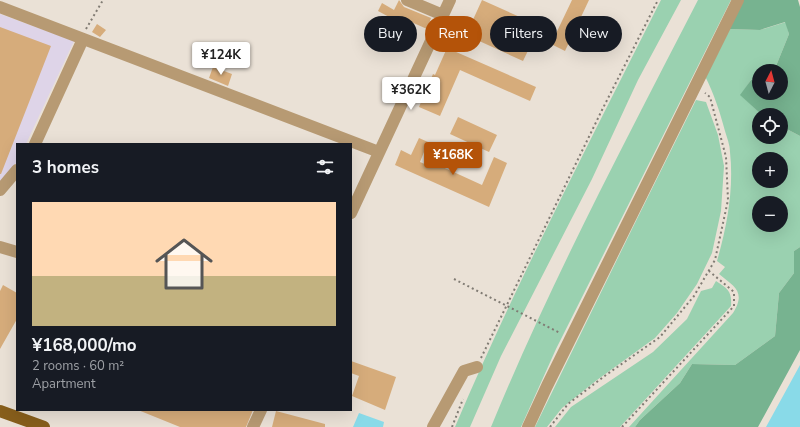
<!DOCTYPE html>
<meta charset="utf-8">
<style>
body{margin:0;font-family:"Nunito Sans",sans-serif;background:#242831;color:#f1f3f6;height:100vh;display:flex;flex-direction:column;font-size:15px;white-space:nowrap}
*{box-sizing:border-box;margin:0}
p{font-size:13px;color:#9ea1a6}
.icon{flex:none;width:22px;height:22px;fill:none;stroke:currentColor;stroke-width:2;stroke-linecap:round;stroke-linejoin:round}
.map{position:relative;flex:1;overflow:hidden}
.details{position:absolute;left:16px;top:143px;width:336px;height:268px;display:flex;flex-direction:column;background:#171b24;border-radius:0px;box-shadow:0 4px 16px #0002}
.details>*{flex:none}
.hud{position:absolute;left:364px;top:16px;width:376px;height:36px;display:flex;gap:8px}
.needle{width:26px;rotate:6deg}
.buttons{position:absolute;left:752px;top:64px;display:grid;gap:8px}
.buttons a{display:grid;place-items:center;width:36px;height:36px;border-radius:50%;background:#171b24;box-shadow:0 4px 16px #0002;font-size:20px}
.price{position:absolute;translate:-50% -34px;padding:0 9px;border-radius:4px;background:#fff;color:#222;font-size:13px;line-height:26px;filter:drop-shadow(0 1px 2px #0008)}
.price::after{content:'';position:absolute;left:50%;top:24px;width:12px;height:9px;margin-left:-6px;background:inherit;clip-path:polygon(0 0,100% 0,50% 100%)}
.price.active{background:#b45309;color:#fff}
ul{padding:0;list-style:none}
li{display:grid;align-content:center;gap:8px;height:212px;padding:0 16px}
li+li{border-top:1px solid #363941}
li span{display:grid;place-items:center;height:124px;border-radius:0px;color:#555}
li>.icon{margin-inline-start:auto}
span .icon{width:72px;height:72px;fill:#fffc;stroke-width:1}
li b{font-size:17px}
h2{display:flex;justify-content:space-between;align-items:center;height:48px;padding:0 16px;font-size:17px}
.tag{padding:0 14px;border-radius:18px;background:#171b24;box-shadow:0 4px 16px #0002;font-size:14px;line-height:36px}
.tag.active{background:#b45309;color:#fff}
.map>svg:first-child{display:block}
.industrial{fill:#ded4e8}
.green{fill:#9ad1b0;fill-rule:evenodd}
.forest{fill:#77b390}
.water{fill:#89dae8}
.building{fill:#d6ac7b}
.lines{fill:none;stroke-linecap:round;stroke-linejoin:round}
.path{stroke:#807b73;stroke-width:2;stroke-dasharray:2 3;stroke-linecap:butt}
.minor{stroke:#b79a73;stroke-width:12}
.major{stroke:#875e1b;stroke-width:12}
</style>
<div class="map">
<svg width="800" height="427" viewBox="0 0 800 427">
<rect width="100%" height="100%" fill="#eae1d6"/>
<path class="industrial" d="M0,14L74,41L26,144H17V162L0,182Z"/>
<path class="green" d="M661,0H681L638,80L592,179L501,356L470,427H455C517,281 590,141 661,0Z
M698,0H731L556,349L521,427H491C551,281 626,140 698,0Z
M786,22L789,34L774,71H759V79L751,80L741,95L762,115H759V137H781V126L800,136V247L794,251V273L779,293L775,336L735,365L692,364L680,383L640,420L635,427H629L733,313C746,292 735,287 719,274L725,267L717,261C727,226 734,189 730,152C730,145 727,138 725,131C720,112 714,94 705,76L728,29L760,30ZM759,159H781V181H759ZM759,203H781V225H759Z
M696,100L706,102L718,135L724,166L721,211L712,253L697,284L677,313L655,338L597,380L562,408L547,427H535L633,227Z
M716,281C728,289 732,291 731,306L620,427H555L571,407L653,352L687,319L701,291L712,288Z"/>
<path class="forest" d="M742,0H798L800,7V136L781,126V115H762L740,95L751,80L759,79V93H781V71H774L789,34L785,22L760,30L728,29Z
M800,247V350L758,427H635L640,420L680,383L692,364L735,365L775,336L779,293L794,273V251Z"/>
<path class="water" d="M800,365V427H766Z
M359,413L384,422L383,427H353Z"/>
<path class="building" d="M399,0L404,7L431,18L427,29L409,21L398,43L383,36L391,18L378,11L382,3L394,10Z
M482,0L540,26L523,61L466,35Z
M572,0H589L565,51L551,44Z
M97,24L106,30L100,37L92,32Z
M0,27L51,46L1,174H0Z
M447,48L536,87L530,101L460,70L440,116L419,107L433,74L435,75Z
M213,67L232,74L228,86L209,78Z
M458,117L497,135L489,152L450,134Z
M419,138L428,142L420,162L434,168L436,164L482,185L494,157L507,163L489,207L395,165L401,150L411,155Z
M3,285L17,293V319L0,349V291Z
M351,361L396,377L385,410L352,396L359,376L351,373Z
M138,410H253L246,427H180Z
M276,411L325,424V427H272Z"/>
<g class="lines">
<path class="path" d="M86,29L103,0
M454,279L560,333
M481,358L603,108L658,0
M452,427L463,399
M550,427L568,404L606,375L660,337L694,296L715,260L728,200L726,157L710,97L705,93
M622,427L734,306V292L709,271"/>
<path class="minor" d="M407,0L443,15
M0,7L379,152
M35,144L83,39
M0,190L17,170
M351,213L450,0
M0,247L17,252
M253,427L261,410
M433,427L464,371L477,367
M528,427L547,386L738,0"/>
<path class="major" d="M0,411L44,427"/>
</g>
</svg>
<div class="buttons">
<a><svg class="needle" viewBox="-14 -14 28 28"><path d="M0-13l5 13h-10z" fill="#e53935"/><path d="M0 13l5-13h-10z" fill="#9ea1a6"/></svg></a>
<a><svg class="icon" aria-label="locate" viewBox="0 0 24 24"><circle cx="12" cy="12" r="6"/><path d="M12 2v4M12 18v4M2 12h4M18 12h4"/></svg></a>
<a>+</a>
<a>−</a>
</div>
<b class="price" style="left:221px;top:76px">¥124K</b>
<b class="price" style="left:411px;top:111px">¥362K</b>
<b class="price active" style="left:453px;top:176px">¥168K</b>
<div class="hud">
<a class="tag">Buy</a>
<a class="tag active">Rent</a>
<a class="tag">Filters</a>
<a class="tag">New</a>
</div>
<section class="details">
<h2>3 homes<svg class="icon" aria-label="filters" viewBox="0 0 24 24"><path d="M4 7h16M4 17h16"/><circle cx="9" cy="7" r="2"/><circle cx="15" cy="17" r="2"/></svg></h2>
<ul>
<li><span style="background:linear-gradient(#ffd9b3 60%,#c2b280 0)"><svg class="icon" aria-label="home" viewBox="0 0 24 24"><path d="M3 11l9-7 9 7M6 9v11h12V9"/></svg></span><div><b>¥168,000/mo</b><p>2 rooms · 60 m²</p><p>Apartment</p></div></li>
</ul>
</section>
</div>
